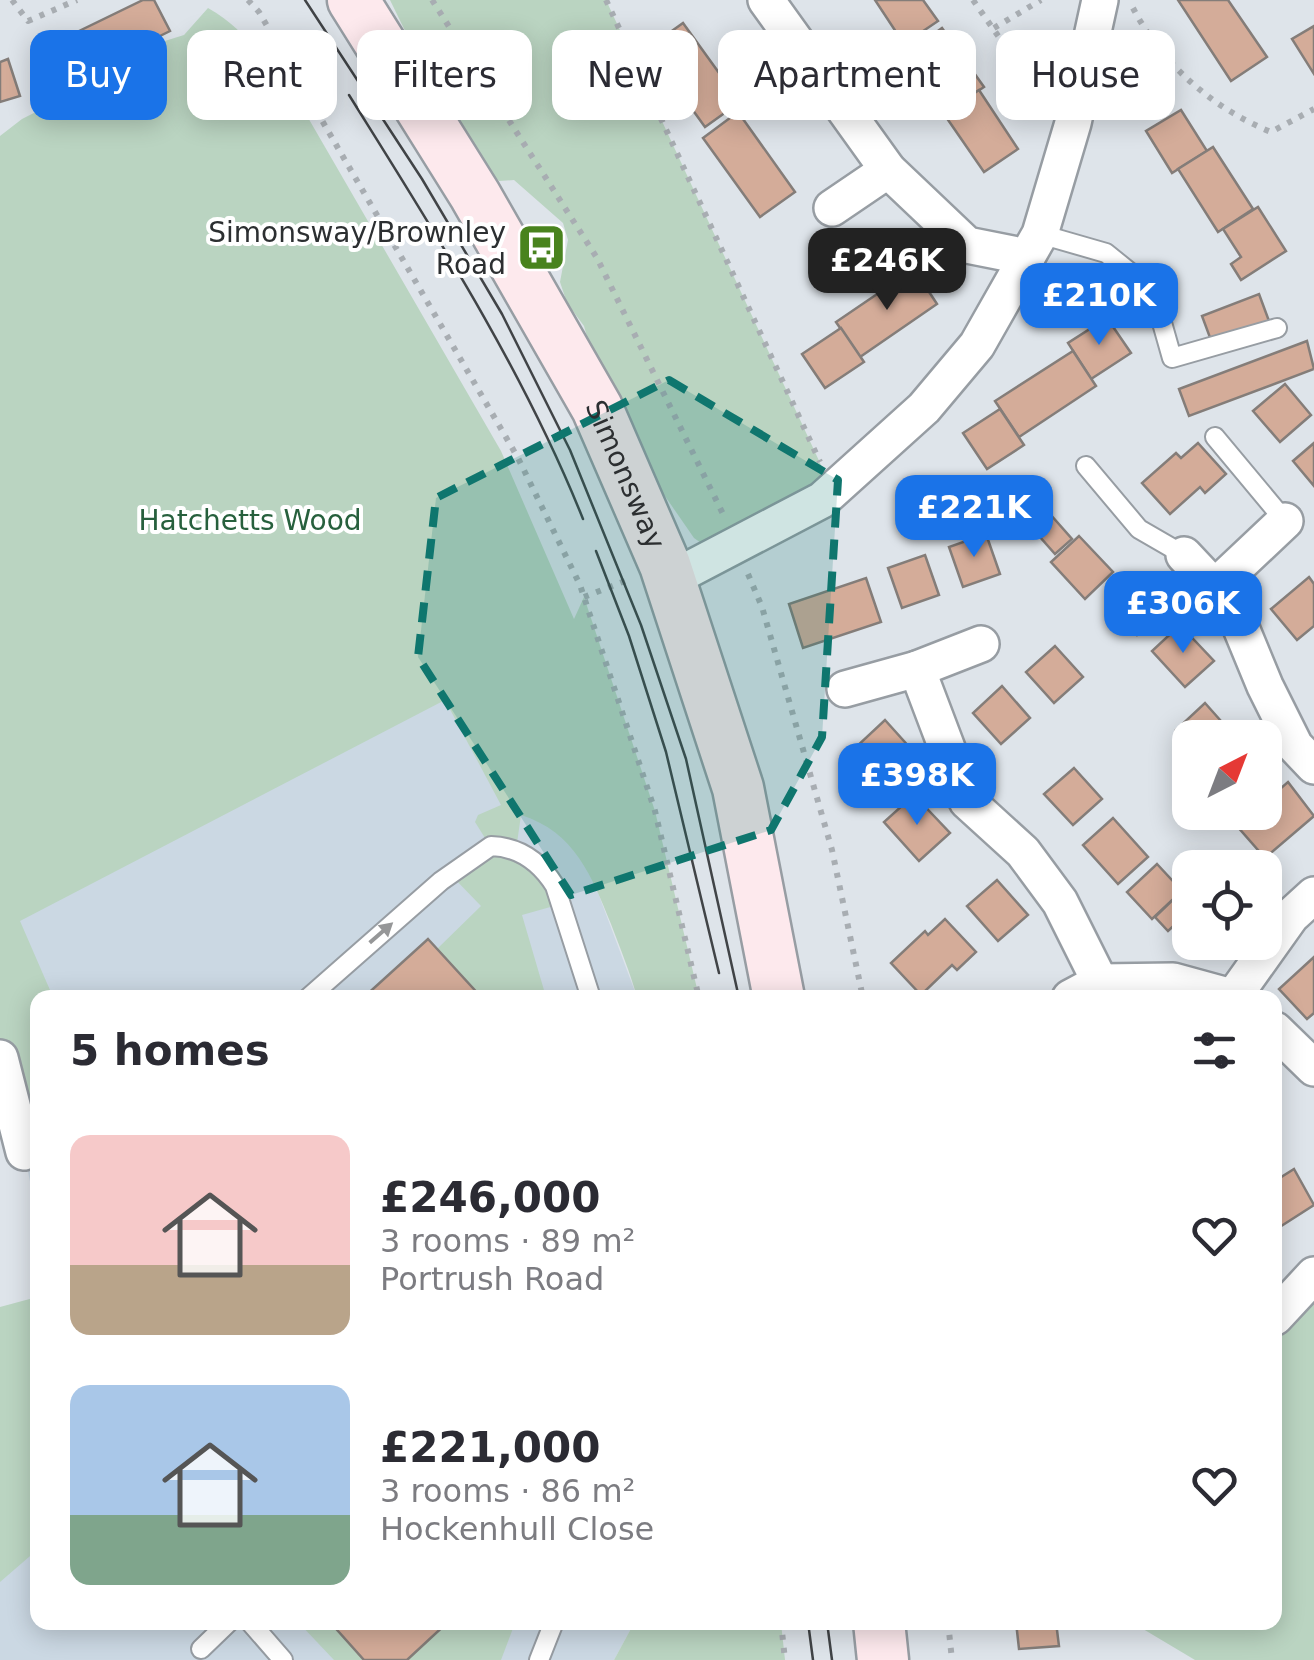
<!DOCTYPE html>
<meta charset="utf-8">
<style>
:root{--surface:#fff;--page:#f2f2f3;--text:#2b2b33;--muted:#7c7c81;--accent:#1a73e8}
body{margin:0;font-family:"DejaVu Sans",sans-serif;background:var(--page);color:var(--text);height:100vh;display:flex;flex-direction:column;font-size:38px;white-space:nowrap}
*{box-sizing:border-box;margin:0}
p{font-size:32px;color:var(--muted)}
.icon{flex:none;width:55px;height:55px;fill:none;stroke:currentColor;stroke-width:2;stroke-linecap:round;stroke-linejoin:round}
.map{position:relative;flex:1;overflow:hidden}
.details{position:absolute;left:30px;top:990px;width:1252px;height:640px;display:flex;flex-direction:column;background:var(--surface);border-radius:20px;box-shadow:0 5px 25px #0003}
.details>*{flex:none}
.hud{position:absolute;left:30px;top:30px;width:1255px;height:90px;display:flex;gap:20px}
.needle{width:65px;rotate:42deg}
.buttons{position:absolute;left:1172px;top:720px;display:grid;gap:20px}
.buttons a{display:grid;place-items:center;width:110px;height:110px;border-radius:20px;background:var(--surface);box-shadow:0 5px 25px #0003;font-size:50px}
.price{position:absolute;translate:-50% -85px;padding:0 22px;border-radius:20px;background:var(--accent);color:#fff;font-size:32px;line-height:65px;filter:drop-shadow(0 2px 5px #0008)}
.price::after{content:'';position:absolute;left:50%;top:60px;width:30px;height:22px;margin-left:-15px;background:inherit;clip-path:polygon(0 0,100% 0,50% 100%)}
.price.current{background:#222;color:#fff}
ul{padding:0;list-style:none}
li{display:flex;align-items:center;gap:30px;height:250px;padding:0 40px}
li span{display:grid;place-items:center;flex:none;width:280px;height:200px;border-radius:20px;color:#555}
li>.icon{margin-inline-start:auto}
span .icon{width:120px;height:120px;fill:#fffc;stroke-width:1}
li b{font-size:42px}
h2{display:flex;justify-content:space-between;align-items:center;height:120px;padding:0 40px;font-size:42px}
.pill{padding:0 35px;border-radius:20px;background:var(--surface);box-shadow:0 5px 25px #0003;font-size:35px;line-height:90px}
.pill.current{background:var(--accent);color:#fff}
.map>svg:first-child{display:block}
</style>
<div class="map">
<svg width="1314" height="1660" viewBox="0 0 1314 1660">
<rect width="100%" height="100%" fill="#dee4ea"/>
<g fill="#cbd8e3">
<polygon points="492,657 585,858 637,997 38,998 37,1216 24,1152 0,918"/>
<polygon points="37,1356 38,1622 634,1623 614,1660 0,1660 0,1385"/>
</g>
<g fill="#bad4c1">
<polygon points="390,0 606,0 833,491 718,555 694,538 640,460 596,369 584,326 567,303 560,282 568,240 563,223 514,180 499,181 477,159 431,84"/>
<path d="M208,8C261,38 263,76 303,109L501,451L574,619L584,597L655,811L699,997H637C630,972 620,948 611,924C592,877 575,832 521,815L516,850L561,904L522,915L546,997H482L437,949L481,906L450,874L490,846L475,822L478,815L501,805L445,700L20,921L53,997L38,998L37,1155L0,1058V136L22,119L107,76L136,50L184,35Z"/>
<polygon points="1314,1275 1314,1660 1195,1660 1133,1623 1275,1622 1275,1317"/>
<polygon points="37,1297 37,1550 0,1582 0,1307"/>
<polygon points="299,1623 330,1623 364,1660 334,1660"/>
<polygon points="448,1623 448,1622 515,1623 501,1660 407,1660"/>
<polygon points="634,1623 781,1623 785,1660 614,1660"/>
</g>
<g fill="#d4ac99" stroke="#847d79" stroke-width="2.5">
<polygon points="143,0 154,0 170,31 56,87 38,51"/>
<polygon points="875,0 923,0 938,21 904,44"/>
<polygon points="1178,0 1228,0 1267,57 1231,81"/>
<polygon points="683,23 740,102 705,127 648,48"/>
<polygon points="1314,26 1314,74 1292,39"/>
<polygon points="942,28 984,87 951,109 910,51"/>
<polygon points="8,59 20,96 0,102 0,62"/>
<polygon points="979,90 1018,149 984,172 944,114"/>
<polygon points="1181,110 1207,151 1172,173 1146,131"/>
<polygon points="738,112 795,192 760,217 703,138"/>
<polygon points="1213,147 1253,209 1218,232 1178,169"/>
<polygon points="1258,207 1286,251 1241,280 1231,264 1241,257 1223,229"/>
<polygon points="914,269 937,304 860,357 836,322"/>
<polygon points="1259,294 1269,321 1212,343 1202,316"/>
<polygon points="1107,318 1131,353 1091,379 1068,343"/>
<polygon points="841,328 864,362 825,388 802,354"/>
<polygon points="1307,341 1314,369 1189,416 1179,389"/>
<polygon points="1073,351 1096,386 1019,437 995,401"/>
<polygon points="1285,384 1311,415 1280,442 1253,411"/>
<polygon points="1000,409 1024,445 987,469 963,433"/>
<polygon points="1198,443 1226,474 1205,493 1200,487 1170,514 1142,483 1176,453 1181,458"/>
<polygon points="1314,443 1314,486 1293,461"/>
<polygon points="1050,514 1072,539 1055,554 1033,529"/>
<polygon points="986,534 1000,574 963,587 949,547"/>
<polygon points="1079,536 1113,572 1085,599 1051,562"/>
<polygon points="925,555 939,595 902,608 888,568"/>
<polygon points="1138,577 1166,609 1137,635 1109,604"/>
<polygon points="1309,577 1314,584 1314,626 1297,640 1271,609"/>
<polygon points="866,578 881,622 803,648 789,604"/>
<polygon points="1180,625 1214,661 1185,687 1152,651"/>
<polygon points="1055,646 1083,677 1054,703 1026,672"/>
<polygon points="1002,686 1030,718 1001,744 973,713"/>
<polygon points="1205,703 1236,738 1190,738 1190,745 1176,730"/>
<polygon points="885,720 920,759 890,786 855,748"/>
<polygon points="1074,768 1102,799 1073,825 1044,794"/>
<polygon points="1288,782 1314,816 1265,858 1237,826 1253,812 1265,812 1265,802"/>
<polygon points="914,795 950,833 919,861 884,822"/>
<polygon points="1113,818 1148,857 1118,884 1083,845"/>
<polygon points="1157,864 1182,891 1152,919 1127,892"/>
<polygon points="997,880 1028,915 998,941 967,906"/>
<polygon points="1187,886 1190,911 1168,931 1155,917"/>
<polygon points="1190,911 1190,938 1176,924"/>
<polygon points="945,919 976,952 957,970 952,965 921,995 891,963 925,931 928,935"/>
<polygon points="428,939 482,998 363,998"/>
<polygon points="1314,957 1314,1013 1307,1019 1279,989"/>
<polygon points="1294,1169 1314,1205 1275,1230 1275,1181"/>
<polygon points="330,1622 448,1622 407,1660 364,1660"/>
<polygon points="1016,1622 1056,1622 1059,1646 1019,1649"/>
</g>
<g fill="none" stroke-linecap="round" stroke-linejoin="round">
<defs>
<g id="lane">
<polyline points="1040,234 1106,253 1153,291 1172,358 1277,328"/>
<polyline points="1215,437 1285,521"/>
<polyline points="1086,466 1139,529 1184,555"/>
<path d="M308,998L441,881L491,846C520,847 540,862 555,886L591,998"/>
<polyline points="250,1622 283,1660"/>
<polyline points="201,1649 229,1622"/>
<polyline points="539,1660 554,1622"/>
</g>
<g id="street">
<polyline points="766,0 888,170 967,245 1027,257"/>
<polyline points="832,208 888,170"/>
<polyline points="1184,555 1232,606 1265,686 1295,746 1314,766"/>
<polyline points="671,579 822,500 924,408 977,345 1040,234 1073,123 1100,0"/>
<polyline points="1215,587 1285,521"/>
<polyline points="981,644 917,669 967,801 1023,852 1060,902 1100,982"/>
<polyline points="845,689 917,669"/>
<polyline points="1234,996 1291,916 1314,895"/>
<polyline points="1070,998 1100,982 1173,981 1235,998"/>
<polyline points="1275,1030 1314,1068"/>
<polyline points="0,1058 24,1152"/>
<polyline points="1275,1317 1314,1275"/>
</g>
<g id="secondary">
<path id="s1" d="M353,0L475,195L597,408L665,565L738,788L779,998"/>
<polyline points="879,1622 883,1660"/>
</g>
</defs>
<use href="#lane" stroke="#979da3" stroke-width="22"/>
<use href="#street" stroke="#979da3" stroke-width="40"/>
<use href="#secondary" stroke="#979da3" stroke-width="55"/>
<g stroke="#a8adb2" stroke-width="6" stroke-dasharray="5 8" stroke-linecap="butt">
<polyline points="12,0 28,21 77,0"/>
<polyline points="248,0 259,12 518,458 580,585 655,811 699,998"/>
<polyline points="432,0 597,258 724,516"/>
<polyline points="606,0 820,462"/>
<polyline points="973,0 1024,73 1048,98"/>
<path d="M1133,8C1162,64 1212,108 1271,132L1314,109"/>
<polyline points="994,28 1041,0"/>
<polyline points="1111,104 1179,70"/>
<polyline points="748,574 762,607 832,850 863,998"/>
<polyline points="584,597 630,579"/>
<polyline points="781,1622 785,1660"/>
<polyline points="948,1622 952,1660"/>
</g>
<use href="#lane" stroke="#fff" stroke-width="18"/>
<use href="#street" stroke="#fff" stroke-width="35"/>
<use href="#secondary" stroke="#fde9ed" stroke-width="50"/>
<g stroke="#414447" stroke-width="2.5">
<polyline points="305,0 422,179 502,314 570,450 641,625 686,759 739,998"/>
<path d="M349,95C434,231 523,369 583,519"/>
<polyline points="596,551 629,636 666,752 719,973"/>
<polyline points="808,1622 813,1660"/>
<polyline points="827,1622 832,1660"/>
</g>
</g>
<defs><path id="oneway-solid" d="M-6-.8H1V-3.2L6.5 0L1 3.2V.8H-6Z" transform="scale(2.5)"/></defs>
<use fill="#969798" href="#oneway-solid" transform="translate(381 933) rotate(-41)"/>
<path fill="#0f766e" fill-opacity="0.2" stroke="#0f766e" stroke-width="8" stroke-dasharray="20 12" stroke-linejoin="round" d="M669,380L838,480L822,737L771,830L571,895L418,657L436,498Z"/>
<defs>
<symbol id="bus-square" viewBox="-11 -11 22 22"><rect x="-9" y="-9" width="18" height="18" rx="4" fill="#49831e" stroke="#fff"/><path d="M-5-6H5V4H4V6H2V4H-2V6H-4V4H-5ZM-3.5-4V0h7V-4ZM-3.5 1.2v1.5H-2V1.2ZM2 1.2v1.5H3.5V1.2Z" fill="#fff"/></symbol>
</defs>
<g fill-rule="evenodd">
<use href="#bus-square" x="514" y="220" width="55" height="55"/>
</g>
<g text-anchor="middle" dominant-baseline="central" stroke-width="8" stroke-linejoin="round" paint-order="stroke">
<g font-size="28" fill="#2c2f31" stroke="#fff" text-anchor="end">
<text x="506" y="232">Simonsway/Brownley<tspan x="506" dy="32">Road</tspan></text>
</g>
<g font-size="28" fill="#2c2f31" stroke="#fff">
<text stroke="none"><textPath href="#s1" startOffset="548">Simonsway</textPath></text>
</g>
<g font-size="28" fill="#27603d" stroke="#fff">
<text x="250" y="520">Hatchetts Wood</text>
</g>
</g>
</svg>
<div class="buttons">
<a><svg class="needle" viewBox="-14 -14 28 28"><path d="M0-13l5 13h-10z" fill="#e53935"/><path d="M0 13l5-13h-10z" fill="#7c7c81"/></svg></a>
<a><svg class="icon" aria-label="locate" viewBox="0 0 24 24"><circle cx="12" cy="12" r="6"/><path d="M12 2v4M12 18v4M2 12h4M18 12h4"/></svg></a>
</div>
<b class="price current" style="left:887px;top:313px">£246K</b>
<b class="price" style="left:1099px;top:348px">£210K</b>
<b class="price" style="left:974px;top:560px">£221K</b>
<b class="price" style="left:1183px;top:656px">£306K</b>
<b class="price" style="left:917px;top:828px">£398K</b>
<div class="hud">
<a class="pill current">Buy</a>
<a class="pill">Rent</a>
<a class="pill">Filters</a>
<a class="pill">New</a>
<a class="pill">Apartment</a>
<a class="pill">House</a>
</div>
<section class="details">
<h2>5 homes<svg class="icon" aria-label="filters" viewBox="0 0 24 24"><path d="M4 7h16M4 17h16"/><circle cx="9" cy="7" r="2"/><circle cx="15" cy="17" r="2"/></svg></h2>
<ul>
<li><span style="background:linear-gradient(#f6c9c9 65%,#b9a48a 0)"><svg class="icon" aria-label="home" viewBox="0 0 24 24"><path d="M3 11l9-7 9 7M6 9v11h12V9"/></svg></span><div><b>£246,000</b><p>3 rooms · 89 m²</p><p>Portrush Road</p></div><svg class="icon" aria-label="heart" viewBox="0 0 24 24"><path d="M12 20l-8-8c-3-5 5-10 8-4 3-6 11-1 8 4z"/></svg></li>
<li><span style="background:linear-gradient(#a9c7e8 65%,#7fa58c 0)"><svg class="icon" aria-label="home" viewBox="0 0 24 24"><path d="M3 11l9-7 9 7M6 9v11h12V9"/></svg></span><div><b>£221,000</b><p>3 rooms · 86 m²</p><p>Hockenhull Close</p></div><svg class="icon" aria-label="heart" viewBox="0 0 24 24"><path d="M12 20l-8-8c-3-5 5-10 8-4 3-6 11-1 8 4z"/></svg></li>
</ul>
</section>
</div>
